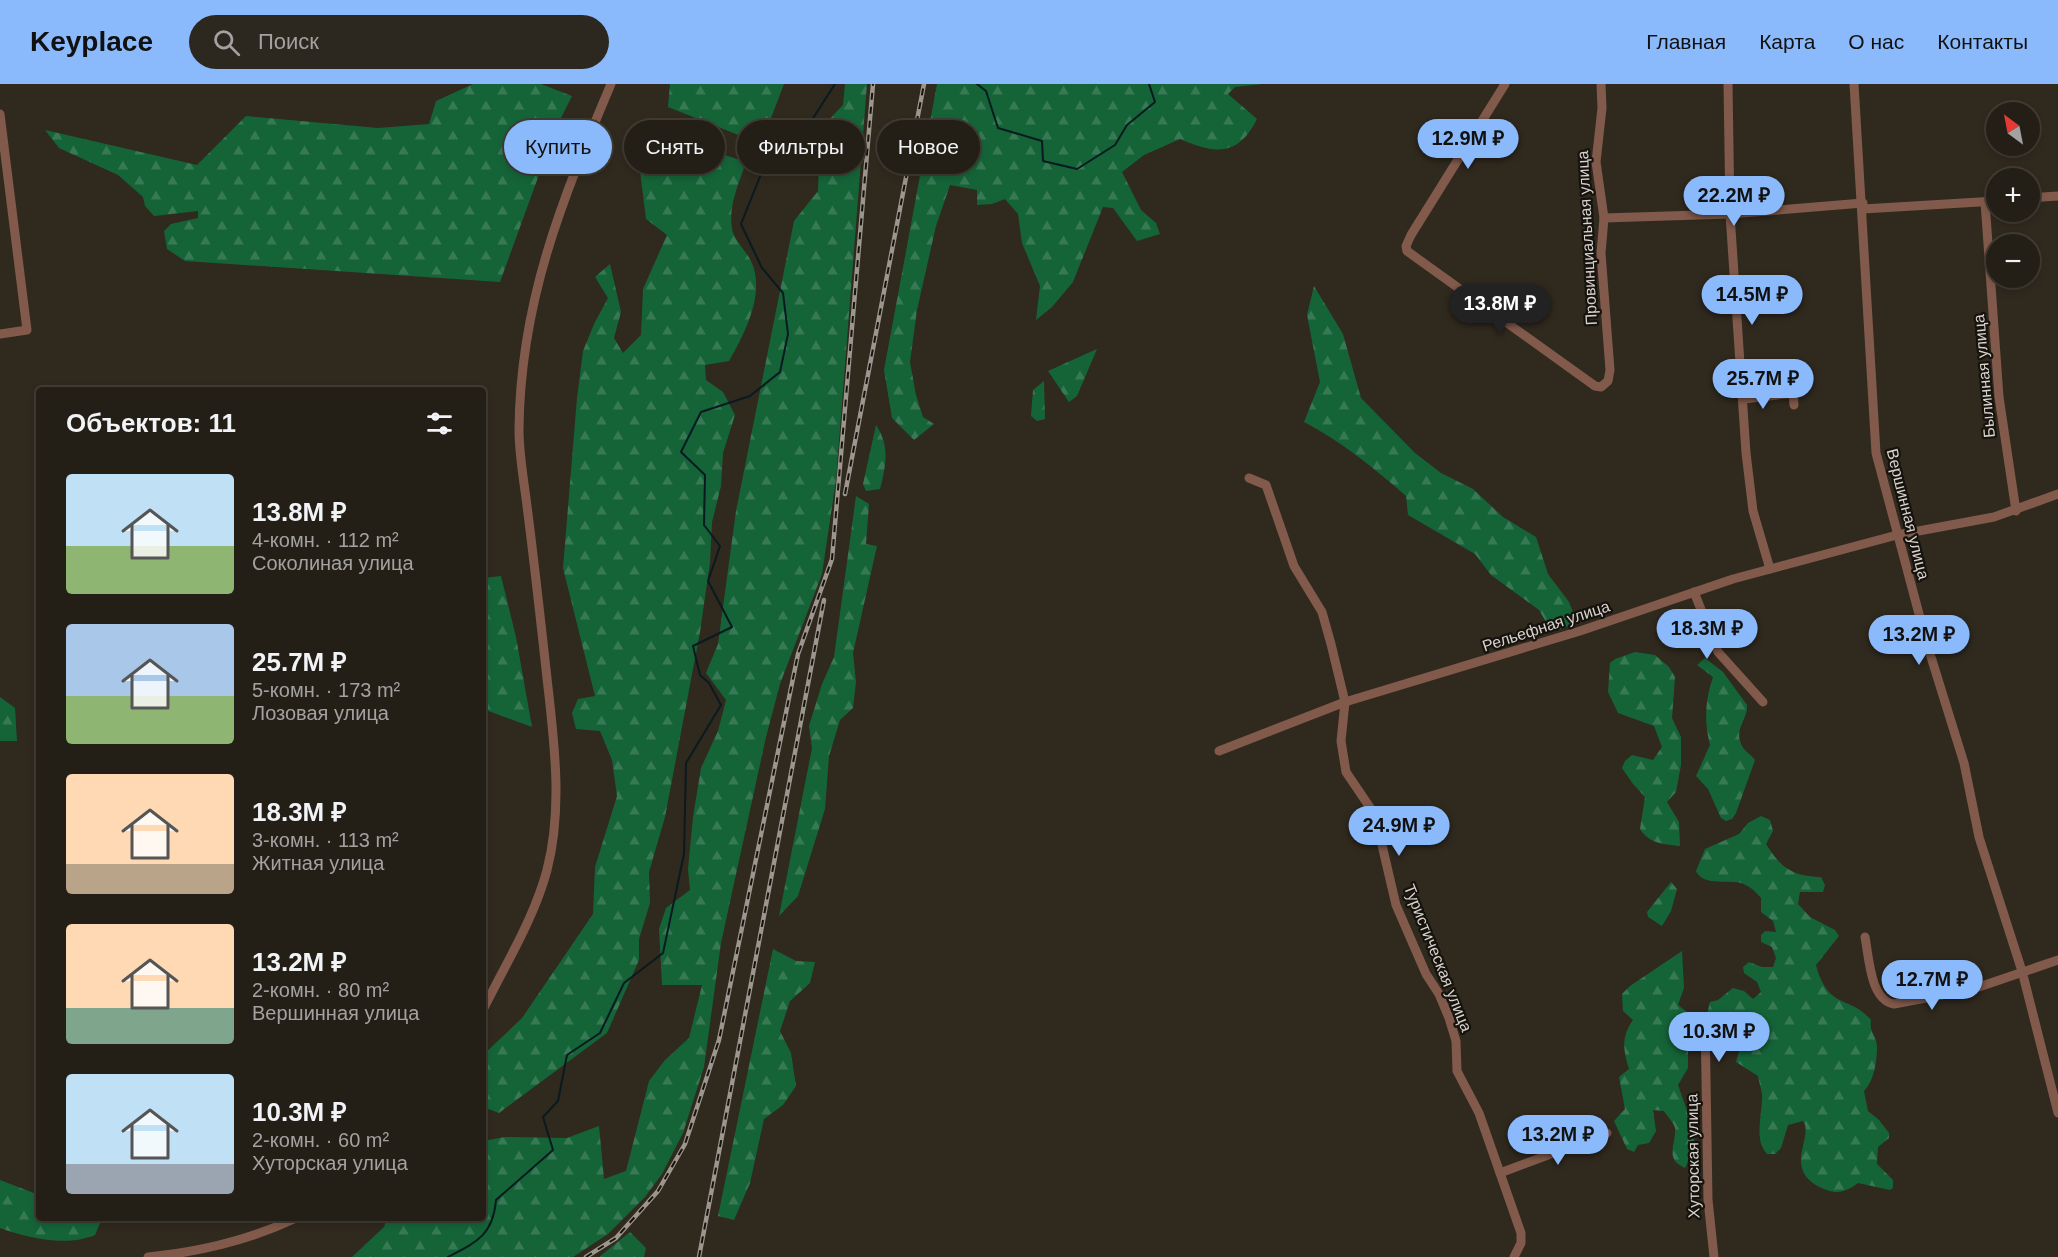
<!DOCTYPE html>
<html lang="ru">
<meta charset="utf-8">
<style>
:root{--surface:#241f16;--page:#2c271f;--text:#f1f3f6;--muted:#a3a2a1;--line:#413d35;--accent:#8bbafc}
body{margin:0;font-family:Arial,sans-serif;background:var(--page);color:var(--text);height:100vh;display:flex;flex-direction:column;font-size:22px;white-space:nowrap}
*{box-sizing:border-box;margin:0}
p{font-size:20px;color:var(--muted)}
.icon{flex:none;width:33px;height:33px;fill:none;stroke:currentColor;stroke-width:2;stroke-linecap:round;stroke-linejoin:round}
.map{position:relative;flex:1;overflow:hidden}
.panel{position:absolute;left:36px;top:303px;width:450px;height:834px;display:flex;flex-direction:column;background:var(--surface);border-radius:6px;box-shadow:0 3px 9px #0003,0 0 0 2px var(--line)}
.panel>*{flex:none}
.guide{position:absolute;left:504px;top:36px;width:570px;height:54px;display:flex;gap:12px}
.needle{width:39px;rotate:328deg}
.controls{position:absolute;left:1986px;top:18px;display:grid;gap:12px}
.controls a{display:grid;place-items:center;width:54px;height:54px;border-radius:50%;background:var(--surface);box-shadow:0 3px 9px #0003,0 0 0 2px var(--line);font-size:30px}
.price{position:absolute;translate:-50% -51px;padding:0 14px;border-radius:21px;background:var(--accent);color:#111;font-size:20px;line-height:39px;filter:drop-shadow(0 2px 3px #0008)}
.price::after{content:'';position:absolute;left:50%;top:36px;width:18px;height:14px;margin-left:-9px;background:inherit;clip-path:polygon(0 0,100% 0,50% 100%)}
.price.on{background:#222;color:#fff}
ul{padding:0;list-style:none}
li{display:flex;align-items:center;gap:18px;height:150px;padding:0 30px}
li span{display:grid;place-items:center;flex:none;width:168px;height:120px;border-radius:6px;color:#555}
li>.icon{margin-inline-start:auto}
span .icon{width:72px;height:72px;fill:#fffc;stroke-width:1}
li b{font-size:26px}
h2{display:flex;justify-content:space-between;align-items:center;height:72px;padding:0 30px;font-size:26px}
.tag{padding:0 21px;border-radius:27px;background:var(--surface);box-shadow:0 3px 9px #0003,0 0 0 2px var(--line);font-size:21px;line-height:54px}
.tag.on{background:var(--accent);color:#111}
header{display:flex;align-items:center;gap:36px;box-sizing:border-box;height:84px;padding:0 30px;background:var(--accent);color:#111}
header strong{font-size:28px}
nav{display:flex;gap:33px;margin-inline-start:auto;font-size:21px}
.search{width:420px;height:54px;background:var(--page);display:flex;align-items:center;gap:15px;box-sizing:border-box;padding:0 21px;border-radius:33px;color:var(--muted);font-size:22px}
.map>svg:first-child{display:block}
</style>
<header>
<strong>Keyplace</strong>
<div class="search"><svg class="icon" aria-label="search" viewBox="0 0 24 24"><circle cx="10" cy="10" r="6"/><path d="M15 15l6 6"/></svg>Поиск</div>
<nav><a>Главная</a><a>Карта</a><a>О нас</a><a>Контакты</a></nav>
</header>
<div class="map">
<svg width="2058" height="1173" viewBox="0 0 2058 1173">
<defs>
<pattern id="forest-firs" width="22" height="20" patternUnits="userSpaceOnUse" patternTransform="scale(1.5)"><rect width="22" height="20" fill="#156438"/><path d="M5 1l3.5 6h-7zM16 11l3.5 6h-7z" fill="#367954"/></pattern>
</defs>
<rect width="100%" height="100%" fill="#30291e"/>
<g fill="url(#forest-firs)">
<polygon points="473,0 541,0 572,12 556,44 500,198 185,177 167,165 164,147 171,140 198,134 198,127 154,132 145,122 143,113 118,91 59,64 45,46 197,81 246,32 378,44 429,40 436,17"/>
<polygon points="670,0 784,0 761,60 668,23"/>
<polygon points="845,0 867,0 836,396 822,490 780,600 766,653 721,859 704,983 683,1049 662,1090 645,1113 608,1150 573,1173 352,1173 384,1143 387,1134 483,1134 483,1057 505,1053 567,1054 599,1042 604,1095 626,1087 649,997 665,976 689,954 702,901 662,901 659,845 666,824 690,806 688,785 693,733 701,684 718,647 726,616 706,589 718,560 736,427 794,137 818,107 820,45 843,21"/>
<path d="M937,0H1262L1235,3L1228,10L1257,35C1238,73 1215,70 1180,55L1144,71L1122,88L1141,126L1156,139L1160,150L1137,157L1113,124L1103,123L1073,198L1052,223L1036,236L1040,202L1022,159L1018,130L1005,115L992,120L977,121V106L950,101L936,142L917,226L910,278L916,311L923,333L934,340L914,356L892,334L884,286Z"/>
<path d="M646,45L746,78C739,99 728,122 732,145C734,156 746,167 751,177C766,208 745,249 729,277L705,281L706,296L723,308L735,331L723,369L721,402L712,438L710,478L700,548L665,733L649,788L650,819L639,855V876L607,949L499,1029L483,1023V971L522,934L593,830L595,783L617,712L612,676L600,647L576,645L572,629L578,615L595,612L563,484L577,314L583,267L594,240L608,214L595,193L610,180L621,228L614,254L623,269L641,251L643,205L667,151L646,135L638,71Z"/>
<path d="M1314,202L1343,250L1361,314L1415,369L1441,389L1473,405L1503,433L1536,453L1548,490L1569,518L1576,536C1570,542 1559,548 1550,545L1539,526L1491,491L1475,470L1408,431L1406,412C1374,384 1342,358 1304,338L1320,298L1307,231Z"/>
<polygon points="1097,265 1077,312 1069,318 1048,287"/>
<polygon points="1044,297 1045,335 1037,337 1031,332 1033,306"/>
<path d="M876,341C890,362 886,381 880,405L866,407L863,400Z"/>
<polygon points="856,412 869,420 866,460 877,462 853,569 856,598 853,624 840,636 829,672 825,725 798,812 779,832 812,664 809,642 822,600 834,573"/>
<polygon points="501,492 516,553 532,643 483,625 483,494"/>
<path d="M1635,568L1655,571L1669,583L1675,593L1672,634L1681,653V681L1676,708L1667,718L1679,738L1680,762C1663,760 1650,760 1640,745L1645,713L1633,700L1622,684L1625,677L1632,671L1653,676L1662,663L1654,642L1618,629L1608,608L1610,579L1615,575Z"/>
<path d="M1705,574L1723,588L1747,621C1748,636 1733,645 1742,662C1745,668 1751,670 1755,676L1736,729L1732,735L1726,737L1721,734L1708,705L1696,692L1710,661C1704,638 1705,616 1713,593L1697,581Z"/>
<polygon points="0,613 15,624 17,657 0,657"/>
<path d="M1761,732L1770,736L1773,747L1766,760C1781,784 1792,792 1821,793L1825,801L1823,808H1800L1798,820L1810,833L1835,846L1839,852L1816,881C1828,927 1851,911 1871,936C1869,950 1877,952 1877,963C1877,977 1874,997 1864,1007L1868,1027L1879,1036L1889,1049V1054L1878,1063L1877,1080L1893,1096V1104L1890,1106L1858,1099C1847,1107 1838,1111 1824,1105C1780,1086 1815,1053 1803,1037L1788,1041L1781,1064L1775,1070H1767C1753,1055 1763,1029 1762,1010C1761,1004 1759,998 1758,992L1736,978L1743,954V937L1739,933L1714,937L1707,930L1710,918L1718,916L1733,904L1744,907L1753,915L1761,908L1757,898L1744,889L1743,883L1749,878L1762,883H1773L1776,874L1772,863L1761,858V851L1765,847L1776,848L1773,837L1761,828V814C1755,807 1750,802 1741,799C1727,795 1704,803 1696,787L1705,765L1739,750L1748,739Z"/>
<polygon points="1671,798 1677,805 1671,827 1662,842 1648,833 1647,828"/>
<polygon points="773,865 796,877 815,878 810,899 790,917 780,947 791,969 796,1002 783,1021 764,1035 750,1099 734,1136 718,1132"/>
<path d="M1682,867L1684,904L1678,921L1688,929V984L1678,1001L1696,1052C1690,1063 1691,1074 1685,1084C1663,1075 1677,1058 1675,1044C1674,1039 1667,1032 1664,1027L1653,1026L1656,1047L1649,1059L1638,1061L1634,1068L1627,1065L1614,1037L1625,1025L1619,993L1629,985C1623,966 1621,953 1633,936L1623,927L1622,910L1630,902Z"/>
<path d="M0,1096L39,1111V1134H102L95,1151C66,1163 28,1154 0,1144Z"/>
<polygon points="630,1148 646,1164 644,1173 599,1173"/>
</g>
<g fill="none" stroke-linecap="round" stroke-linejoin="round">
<g stroke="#091a21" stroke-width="2">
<polyline points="977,0 986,7 998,44 1042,57 1043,77 1077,85 1115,61 1127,41 1155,18 1149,0"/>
<path d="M448,1173C477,1158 493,1151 496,1116L553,1066L543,1033L558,1017L567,971L600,949L624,899L663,869L684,770L686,679L721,621L709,599L700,591L693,562L732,543L708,497L720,462L704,441L705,391L681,368L701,328L750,312L780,288L788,250L783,209L762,184L741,140L763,85L808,42L835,0"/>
</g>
<g stroke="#825a4b" stroke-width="9">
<polyline points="1505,0 1411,151 1406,162 1407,167 1595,302 1601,303 1608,297 1610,286 1601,169 1604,134 1596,78 1602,24 1601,0"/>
<polyline points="1728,0 1730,130 1746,369 1753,427 1770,485"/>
<polyline points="1854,0 1876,369 1927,560 1964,679 1979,753 2022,887 2058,1029"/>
<polyline points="0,30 27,246 0,250"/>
<polyline points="2030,114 2058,112"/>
<polyline points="1985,118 1999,313 2016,427"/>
<polyline points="1863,125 1996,117"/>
<polyline points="1604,134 1730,130 1863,119"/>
<polyline points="1744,315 1793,309 1794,321"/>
<polyline points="1249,394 1266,401 1294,482 1322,528 1331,560 1345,618 1341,657 1346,688 1371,725 1378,744 1396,821 1426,890 1439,910 1449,934 1456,957 1457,987 1479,1029 1521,1149 1521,1159 1514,1173"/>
<polyline points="1694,508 1718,568 1763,618"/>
<polyline points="1219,667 1345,618 1580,547 1733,495 1897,451 1994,433 2058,410"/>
<path d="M1865,853C1869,873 1870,916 1894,920L1973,905L2058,876"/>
<path d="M483,926C505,881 534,835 547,786C564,721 553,650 546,585C540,531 534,476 527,422C524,397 519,371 519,346C520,218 562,116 611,0"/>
<polyline points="1705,934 1708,1116 1714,1173"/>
<polyline points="1500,1089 1607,1049"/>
<path d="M148,1173C200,1168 248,1157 296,1134"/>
</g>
<defs>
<g id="rail">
<polyline points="845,410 924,0"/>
<polyline points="586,1173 616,1154 658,1107 685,1060 719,956 798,570 832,475 873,0"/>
<polyline points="699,1173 824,516"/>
</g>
</defs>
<use href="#rail" stroke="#9c968d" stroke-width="4.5"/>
<use href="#rail" stroke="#16120d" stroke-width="2" stroke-dasharray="7" stroke-linecap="butt"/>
</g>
<g text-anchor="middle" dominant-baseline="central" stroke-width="4.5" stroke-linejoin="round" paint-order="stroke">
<g font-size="16" fill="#d8d3cc" stroke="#16120d">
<text transform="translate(1587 154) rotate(-93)">Провинциальная улица</text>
<text transform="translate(1984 292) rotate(-95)">Былинная улица</text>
<text transform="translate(1908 430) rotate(76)">Вершинная улица</text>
<text transform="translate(1546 542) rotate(-18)">Рельефная улица</text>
<text transform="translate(1438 874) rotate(68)">Туристическая улица</text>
<text transform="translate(1693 1072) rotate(-91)">Хуторская улица</text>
</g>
</g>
</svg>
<div class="controls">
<a><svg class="needle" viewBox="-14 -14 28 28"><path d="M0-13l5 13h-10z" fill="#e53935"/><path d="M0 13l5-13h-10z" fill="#a3a2a1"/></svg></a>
<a>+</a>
<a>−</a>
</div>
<b class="price" style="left:1468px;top:86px">12.9M ₽</b>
<b class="price" style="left:1734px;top:143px">22.2M ₽</b>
<b class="price" style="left:1752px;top:242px">14.5M ₽</b>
<b class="price on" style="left:1500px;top:251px">13.8M ₽</b>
<b class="price" style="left:1763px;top:326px">25.7M ₽</b>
<b class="price" style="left:1707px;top:576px">18.3M ₽</b>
<b class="price" style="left:1919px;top:582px">13.2M ₽</b>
<b class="price" style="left:1399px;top:773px">24.9M ₽</b>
<b class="price" style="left:1932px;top:927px">12.7M ₽</b>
<b class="price" style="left:1719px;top:979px">10.3M ₽</b>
<b class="price" style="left:1558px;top:1082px">13.2M ₽</b>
<div class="guide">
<a class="tag on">Купить</a>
<a class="tag">Снять</a>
<a class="tag">Фильтры</a>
<a class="tag">Новое</a>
</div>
<section class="panel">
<h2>Объектов: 11<svg class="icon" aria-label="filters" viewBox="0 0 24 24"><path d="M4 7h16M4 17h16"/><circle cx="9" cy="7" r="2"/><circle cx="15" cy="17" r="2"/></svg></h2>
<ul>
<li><span style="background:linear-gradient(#bfe0f5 60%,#8fb573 0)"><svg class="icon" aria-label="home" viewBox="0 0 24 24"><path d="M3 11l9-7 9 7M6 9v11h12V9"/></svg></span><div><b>13.8M ₽</b><p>4-комн. · 112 m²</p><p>Соколиная улица</p></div></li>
<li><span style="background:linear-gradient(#a9c7e8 60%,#8fb573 0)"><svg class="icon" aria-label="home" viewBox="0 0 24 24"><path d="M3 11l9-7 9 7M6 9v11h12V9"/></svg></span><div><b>25.7M ₽</b><p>5-комн. · 173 m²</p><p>Лозовая улица</p></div></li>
<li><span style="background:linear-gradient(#ffd9b3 75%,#b9a48a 0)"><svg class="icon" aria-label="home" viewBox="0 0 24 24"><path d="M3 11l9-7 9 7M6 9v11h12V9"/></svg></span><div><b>18.3M ₽</b><p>3-комн. · 113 m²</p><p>Житная улица</p></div></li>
<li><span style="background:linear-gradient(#ffd9b3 70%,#7fa58c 0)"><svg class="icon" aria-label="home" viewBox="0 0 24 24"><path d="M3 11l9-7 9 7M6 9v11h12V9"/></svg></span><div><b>13.2M ₽</b><p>2-комн. · 80 m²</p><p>Вершинная улица</p></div></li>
<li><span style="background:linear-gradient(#bfe0f5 75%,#9aa5b1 0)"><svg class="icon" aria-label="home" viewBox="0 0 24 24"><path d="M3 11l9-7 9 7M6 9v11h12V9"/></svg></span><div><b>10.3M ₽</b><p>2-комн. · 60 m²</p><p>Хуторская улица</p></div></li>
</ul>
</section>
</div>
